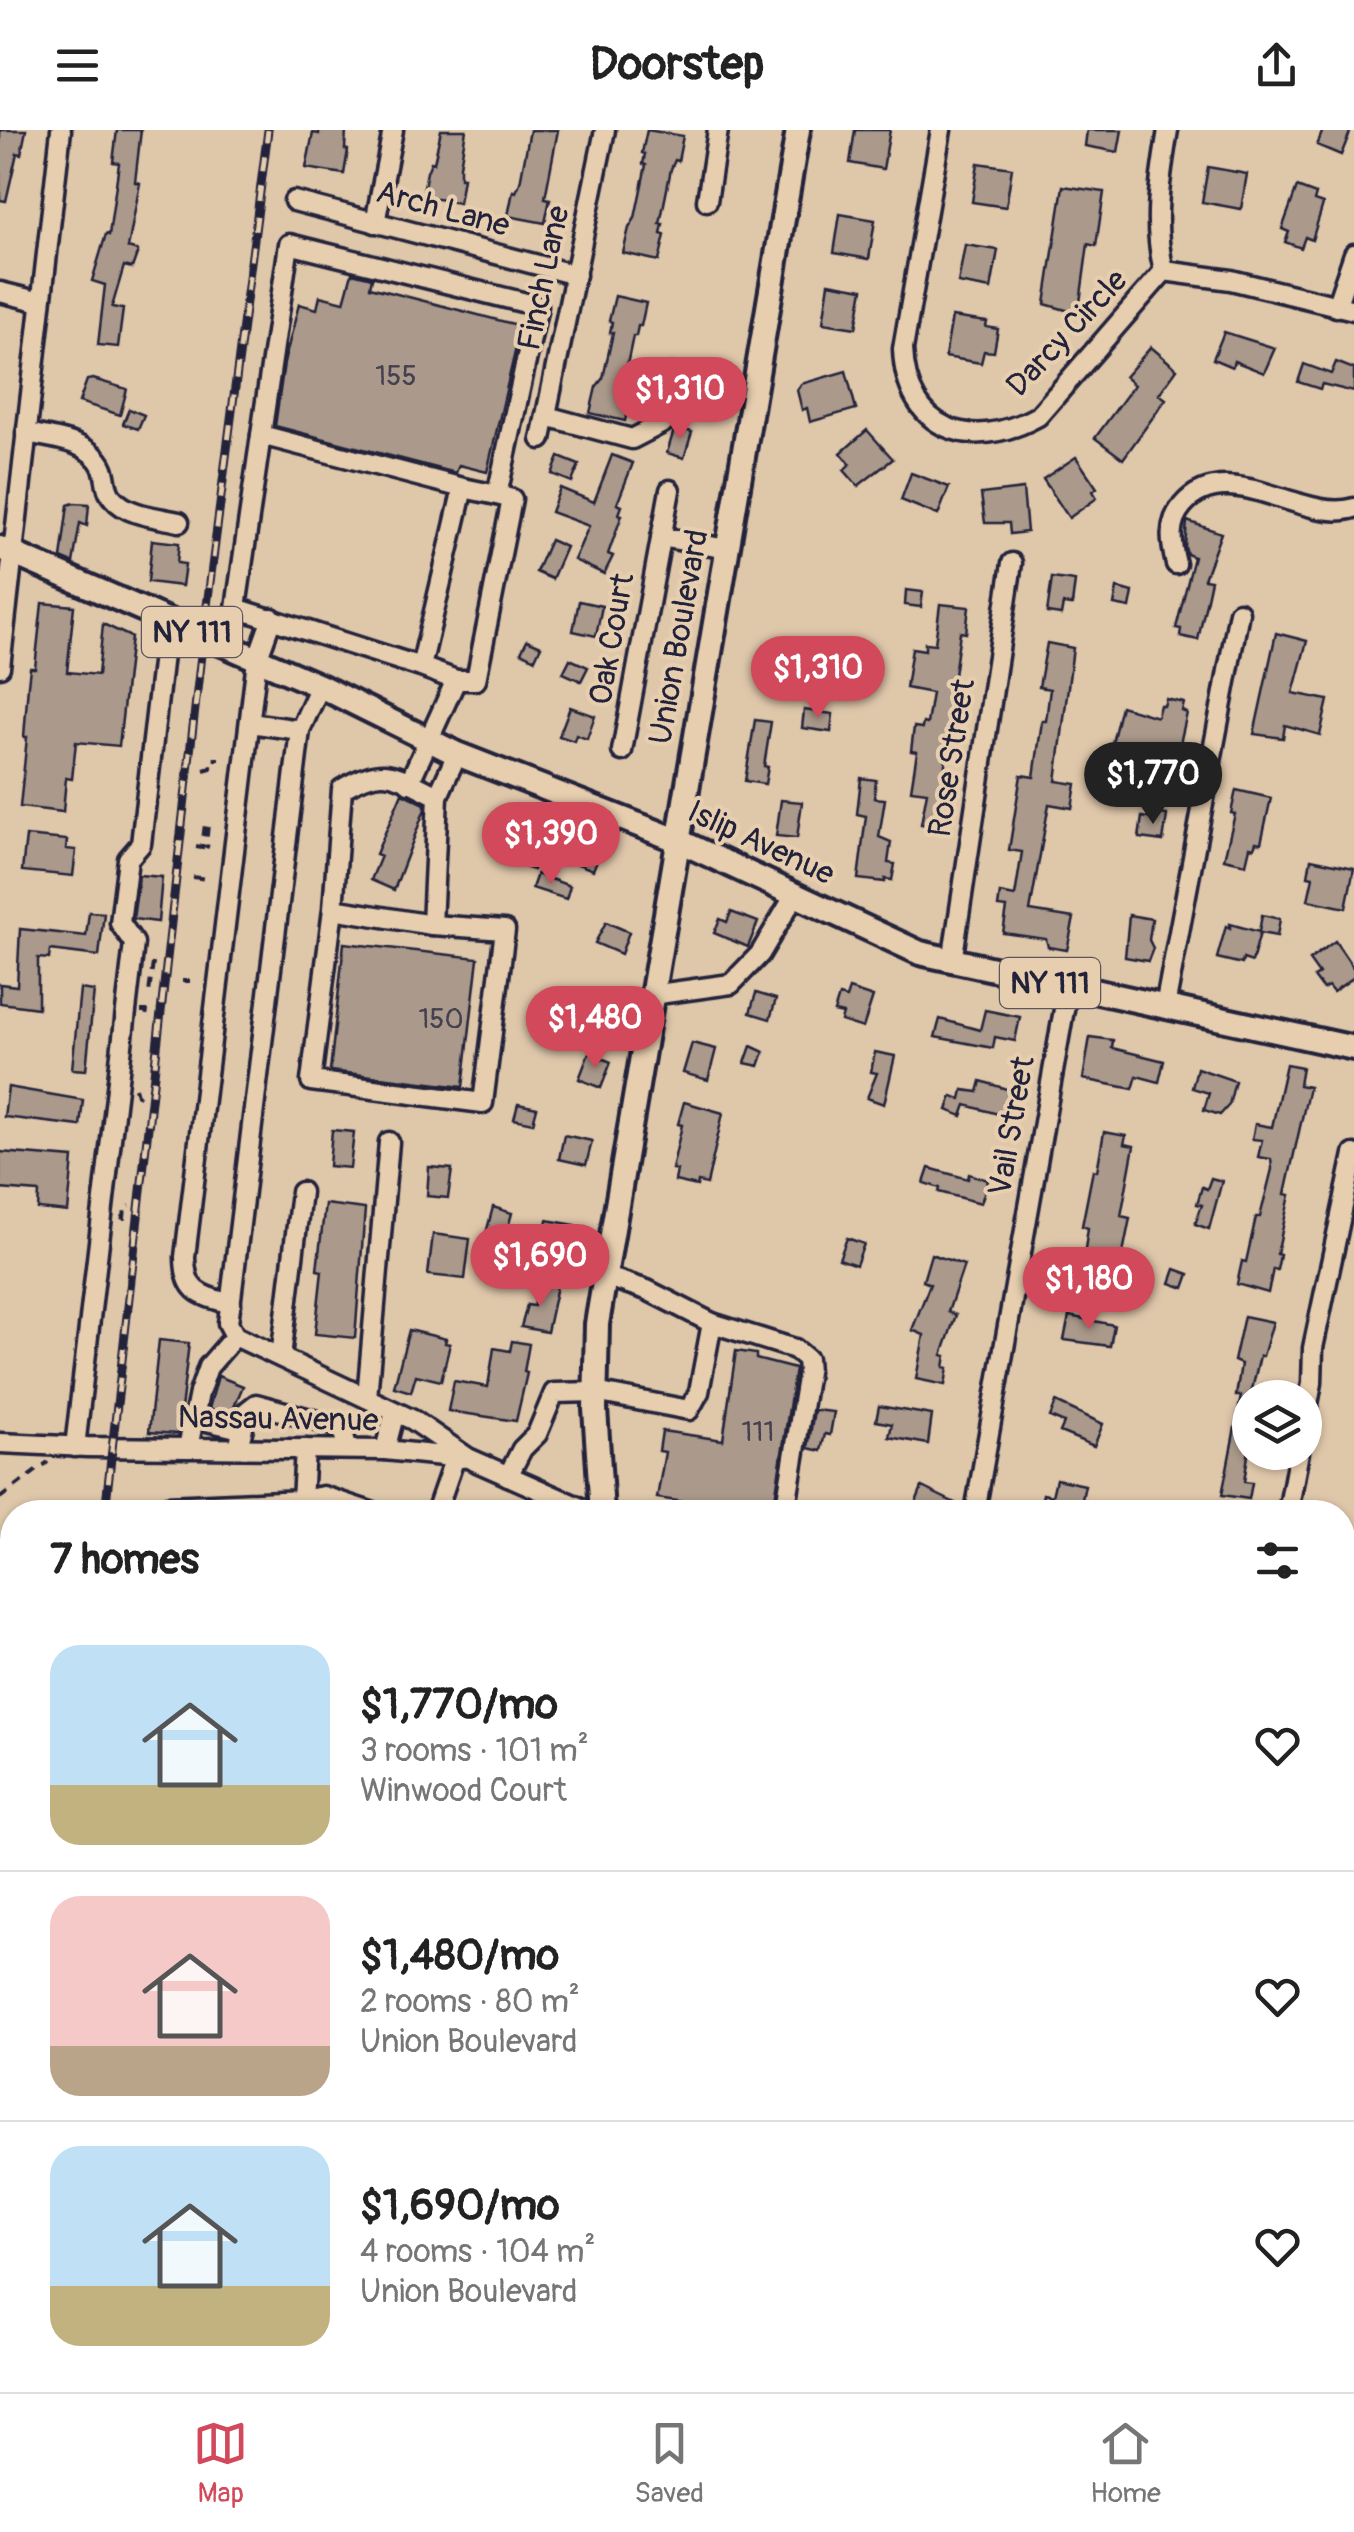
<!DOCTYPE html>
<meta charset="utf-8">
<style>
:root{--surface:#fff;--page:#f6f6f6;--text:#222;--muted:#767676;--line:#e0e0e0;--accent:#d1495b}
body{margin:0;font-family:Pangolin,sans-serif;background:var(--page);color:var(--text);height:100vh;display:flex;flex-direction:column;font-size:38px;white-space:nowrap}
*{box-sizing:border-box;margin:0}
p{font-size:32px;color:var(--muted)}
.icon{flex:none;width:55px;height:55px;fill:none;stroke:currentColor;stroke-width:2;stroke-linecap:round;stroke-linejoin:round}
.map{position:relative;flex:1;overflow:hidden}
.panel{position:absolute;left:0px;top:1370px;width:1355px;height:892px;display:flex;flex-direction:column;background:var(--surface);border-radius:40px 40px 0 0;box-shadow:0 2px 8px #0004}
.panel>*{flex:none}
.tools{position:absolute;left:1232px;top:1250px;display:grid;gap:20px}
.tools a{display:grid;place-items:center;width:90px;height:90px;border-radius:50%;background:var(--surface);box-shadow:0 2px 8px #0004;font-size:50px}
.price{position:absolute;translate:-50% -85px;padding:0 22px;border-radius:35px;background:var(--accent);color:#fff;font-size:32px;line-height:65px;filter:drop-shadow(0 2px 5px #0008)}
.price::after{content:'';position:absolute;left:50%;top:60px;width:30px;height:22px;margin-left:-15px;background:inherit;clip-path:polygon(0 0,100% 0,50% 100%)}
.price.active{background:#222;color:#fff}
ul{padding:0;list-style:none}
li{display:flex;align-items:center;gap:30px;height:250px;padding:0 50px}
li+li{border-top:2px solid var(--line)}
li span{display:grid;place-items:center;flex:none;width:280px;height:200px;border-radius:30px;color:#555}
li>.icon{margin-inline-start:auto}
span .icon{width:120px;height:120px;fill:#fffc;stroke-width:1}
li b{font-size:42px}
h2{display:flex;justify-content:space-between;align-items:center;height:120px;padding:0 50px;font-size:42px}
header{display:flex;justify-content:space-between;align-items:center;height:130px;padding:0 50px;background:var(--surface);font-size:45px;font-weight:800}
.tab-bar{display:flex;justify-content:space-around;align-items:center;height:140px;border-top:2px solid var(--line);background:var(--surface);font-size:28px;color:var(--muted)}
.tab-bar a{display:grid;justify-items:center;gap:5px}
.tab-bar .active{color:var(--accent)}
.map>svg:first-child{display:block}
</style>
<header><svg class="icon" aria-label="menu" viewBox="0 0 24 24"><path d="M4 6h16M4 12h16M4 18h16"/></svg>Doorstep<svg class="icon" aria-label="share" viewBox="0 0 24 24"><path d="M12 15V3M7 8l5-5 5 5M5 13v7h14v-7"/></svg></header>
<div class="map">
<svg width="1354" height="2262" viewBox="0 0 1354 2262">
<rect width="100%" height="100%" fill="#dfc7aa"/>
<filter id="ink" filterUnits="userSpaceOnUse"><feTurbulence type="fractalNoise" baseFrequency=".01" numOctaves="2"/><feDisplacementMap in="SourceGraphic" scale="20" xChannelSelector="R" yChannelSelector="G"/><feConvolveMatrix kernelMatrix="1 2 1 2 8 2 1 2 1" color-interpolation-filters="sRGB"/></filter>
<g filter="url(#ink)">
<g fill="#ab9a8b" stroke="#22223b" stroke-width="2.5">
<polygon points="0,0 26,0 21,24 17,23 6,71 0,70"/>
<polygon points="117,0 141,0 135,52 140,53 128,118 138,121 132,138 124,136 112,177 123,179 118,217 98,215 105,155 92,151 106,104 109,105 119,33 113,32"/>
<polygon points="319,0 346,0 345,19 348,20 344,44 306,38 313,3 319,4"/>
<polygon points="441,0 466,0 460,36 460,48 463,48 459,73 422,66 427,42 431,32 434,33"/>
<polygon points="530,0 558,0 545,68 550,69 545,93 508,86 513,61 516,62 520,53"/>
<polygon points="647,0 683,6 678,31 675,30 671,39 660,94 663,94 661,104 665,105 659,131 623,123 629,98 635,88 646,35 643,34 645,24 642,23"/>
<polygon points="855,0 890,0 883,39 850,33"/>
<polygon points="1087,0 1122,0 1118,22 1085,16"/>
<polygon points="1323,0 1351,0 1341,25 1317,15"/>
<polygon points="978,33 1012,38 1006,77 972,72"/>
<polygon points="1208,37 1247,44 1241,79 1202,72"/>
<polygon points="1063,56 1104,62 1096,116 1088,114 1079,180 1073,179 1073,182 1045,174"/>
<polygon points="1297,57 1316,64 1314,71 1323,74 1312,110 1305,107 1301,118 1285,112 1289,102 1282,99"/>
<polygon points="840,84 875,90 869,129 834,123"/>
<polygon points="965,115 998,120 991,159 958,153"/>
<polygon points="352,143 372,148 370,157 521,196 487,342 459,335 456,343 275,296 284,233 299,174 317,179 320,166 344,172"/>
<polygon points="829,153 863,159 856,198 823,193"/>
<polygon points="615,166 646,173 641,196 638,196 636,206 633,206 627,235 632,236 628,254 633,255 625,291 590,283 596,257 603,248 613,203 610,203 612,192 609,191"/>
<polygon points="952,187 987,192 986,197 998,199 994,222 984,221 981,233 945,227"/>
<polygon points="1224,202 1275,218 1264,243 1234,231 1232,237 1213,229"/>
<polygon points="1151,217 1177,239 1159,264 1166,269 1123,329 1095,308 1134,255 1125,247"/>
<polygon points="1336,232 1354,239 1354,262 1322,254 1320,259 1298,252 1304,234 1331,244"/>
<polygon points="846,241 856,279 810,292 807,278 802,280 797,260 801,254"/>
<polygon points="93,249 127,259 120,285 79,272 87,250"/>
<polygon points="129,279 144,285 138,299 123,294"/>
<polygon points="675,297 692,302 684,328 667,323"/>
<polygon points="867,300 893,329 858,356 844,340 850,334 841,323"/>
<polygon points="612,325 633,333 617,374 622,376 619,384 622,385 608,424 613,426 604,444 574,430 589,396 551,382 560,358 594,372"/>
<polygon points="559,327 579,335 572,352 552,344"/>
<polygon points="1076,327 1097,358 1093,361 1097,368 1069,388 1043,349"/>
<polygon points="911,343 949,357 938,385 901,370"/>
<polygon points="1023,359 1027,402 1010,404 1009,393 985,393 981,364"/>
<polygon points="74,373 89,374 87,396 80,393 73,433 61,428 68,375"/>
<polygon points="1187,391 1221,403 1204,449 1211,450 1198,510 1180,506 1181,499 1176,498 1194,427 1187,424 1185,417"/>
<polygon points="152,410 179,413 177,433 185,434 182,456 148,452"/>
<polygon points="550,410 566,417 552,449 536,442"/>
<polygon points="1052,448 1075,451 1072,475 1063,474 1061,485 1047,483"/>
<polygon points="1117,458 1133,462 1130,478 1114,475"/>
<polygon points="906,460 923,462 921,477 905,475"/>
<polygon points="579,471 602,476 596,506 573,501"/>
<polygon points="42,473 74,476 67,542 98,545 103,494 131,507 119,616 76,612 72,649 66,648 63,682 20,677 27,607 24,607 28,555 30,538 35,538"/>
<polygon points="940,474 969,477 966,503 960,502 952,560 957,561 950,589 938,697 921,694 927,662 911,660 917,622 911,621 914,597 922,598 923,593 927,594 932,563 906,558 912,518 925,520 925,513 935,514"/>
<polygon points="1276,503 1307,511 1293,563 1328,570 1320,605 1285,595 1283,608 1254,604"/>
<polygon points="527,510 541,516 535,529 521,522"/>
<polygon points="1047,513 1073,518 1056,651 1076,654 1072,678 1049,674 1030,781 1074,788 1067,820 1048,817 1046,809 1003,803 1007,778 998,777 1000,763 1015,766 1022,722 1009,720 1021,645 1034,647 1042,591 1046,591 1050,559 1039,557"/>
<polygon points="570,529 588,537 581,551 563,543"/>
<polygon points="1166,569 1184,573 1182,581 1187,583 1171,653 1165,652 1163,662 1149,660 1151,648 1143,646 1144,639 1112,632 1115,622 1110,621 1121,576 1157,587 1160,575 1164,576"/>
<polygon points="570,577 595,586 587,609 576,605 574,611 559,606"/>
<polygon points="804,580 833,584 831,602 802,598"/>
<polygon points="755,590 771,592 764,636 768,637 765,654 745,651"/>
<polygon points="861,648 876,650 874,668 885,669 879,707 891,712 888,733 895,734 892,750 885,749 885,752 858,749 866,686 857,684"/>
<polygon points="1236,660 1271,668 1261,713 1256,712 1254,718 1250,717 1246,734 1224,729 1235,684 1231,683"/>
<polygon points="402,663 425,674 425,679 394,760 371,750 381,726 376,724"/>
<polygon points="781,670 802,672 797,708 776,706"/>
<polygon points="1153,683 1167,685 1163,711 1139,708 1142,687 1152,689"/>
<polygon points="525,701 545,708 533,740 513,733 512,729"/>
<polygon points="26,706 67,710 66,719 76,720 73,746 22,741"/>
<polygon points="578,712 601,721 593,740 570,731"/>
<polygon points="1311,729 1354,738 1346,778 1308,770 1313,747 1308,746"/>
<polygon points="537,744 570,756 566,769 532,758"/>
<polygon points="139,745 162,747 158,792 133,789"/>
<polygon points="89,782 104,783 99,826 50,820 49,829 38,828 38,878 0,873 0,854 17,856 20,799 86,806"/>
<polygon points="731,782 758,792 748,817 714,803 720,789 727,792"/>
<polygon points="1129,785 1152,789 1149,810 1153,818 1148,831 1125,827"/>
<polygon points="1262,785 1280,789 1277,806 1260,803 1252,832 1243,829 1242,834 1217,828 1226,796 1230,798 1230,794 1259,802"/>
<polygon points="606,792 629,802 621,824 595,813"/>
<polygon points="1335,811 1354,839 1354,847 1333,862 1328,856 1323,859 1314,847 1319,844 1309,830"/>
<polygon points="344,813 478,828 463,957 330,941"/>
<polygon points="80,859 94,861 86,940 72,939"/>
<polygon points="849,859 873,867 863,898 841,891 843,884 834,882 839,866 846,868"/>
<polygon points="756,863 776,869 770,889 750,883"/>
<polygon points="585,866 605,874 594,903 577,897 579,893 575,892"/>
<polygon points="985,880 1020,887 1015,911 995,907 993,918 935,907 940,889 980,900"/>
<polygon points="1090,907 1113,910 1112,918 1164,931 1159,952 1137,946 1133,959 1083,949"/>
<polygon points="692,913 716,919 708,950 683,943"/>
<polygon points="751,916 764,922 759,936 745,933"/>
<polygon points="875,922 895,926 884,974 867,968 877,943 871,942"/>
<polygon points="589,923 611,932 601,958 579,949"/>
<polygon points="1286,934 1302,937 1299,955 1309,957 1285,1064 1290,1065 1277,1124 1280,1125 1277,1140 1273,1139 1268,1163 1237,1154 1242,1131 1246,1132 1256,1087 1260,1087 1272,1039 1271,1029 1258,1027 1262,1010 1252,1009 1255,994 1272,997"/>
<polygon points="1197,938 1235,951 1229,975 1220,985 1204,980 1209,963 1192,958"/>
<polygon points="981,951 1013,961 1005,986 966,975 962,986 947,980 952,966 961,969 963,960 978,962"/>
<polygon points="8,957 83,970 80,996 4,987"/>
<polygon points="684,972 723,983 707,1054 698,1052 697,1056 675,1051 677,1040 672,1039 682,995 678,994"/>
<polygon points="518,974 537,978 533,993 514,989"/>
<polygon points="332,1000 354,1002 350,1038 329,1036"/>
<polygon points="1104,1002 1126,1006 1124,1014 1134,1016 1121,1086 1130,1088 1116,1158 1087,1153 1088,1148 1081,1147 1088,1098 1082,1096 1093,1040 1097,1041"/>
<polygon points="564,1005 592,1011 586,1035 559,1029"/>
<polygon points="0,1022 73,1028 68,1082 38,1079 39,1062 0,1059"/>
<polygon points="429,1037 452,1039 448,1068 427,1066"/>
<polygon points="929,1038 968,1049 969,1044 988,1050 981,1073 939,1062 940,1058 924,1053"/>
<polygon points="1211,1048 1222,1051 1209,1099 1195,1094 1202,1075 1197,1074 1202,1057 1207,1059"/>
<polygon points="325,1074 365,1079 355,1208 315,1204 322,1141 317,1140"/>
<polygon points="493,1077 512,1083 504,1112 485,1107"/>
<polygon points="547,1090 575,1095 570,1122 542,1116"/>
<polygon points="433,1104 470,1109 465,1149 428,1145"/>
<polygon points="847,1108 864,1114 856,1135 839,1129"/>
<polygon points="931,1124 964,1135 948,1182 956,1185 942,1225 946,1226 944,1237 948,1238 945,1255 916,1249 924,1205 912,1200 930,1154 923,1151"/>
<polygon points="1175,1139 1189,1144 1184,1158 1170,1153"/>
<polygon points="539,1153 557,1156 547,1202 521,1197 527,1175 534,1176"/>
<polygon points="1069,1186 1114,1195 1110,1216 1064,1210"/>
<polygon points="1244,1186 1273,1192 1263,1226 1260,1226 1250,1268 1250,1312 1244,1352 1252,1353 1249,1369 1222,1365 1241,1266 1236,1266 1241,1234 1234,1231"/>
<polygon points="409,1200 446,1209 445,1213 450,1214 441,1251 416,1245 411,1262 394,1257"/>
<polygon points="159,1210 189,1213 178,1304 149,1302"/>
<polygon points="512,1211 529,1214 524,1242 527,1243 516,1291 448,1281 454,1251 488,1257 494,1218 510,1221"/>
<polygon points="736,1221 756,1224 756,1229 795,1239 773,1382 751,1382 657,1368 665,1322 659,1321 662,1301 723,1310"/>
<polygon points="218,1246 243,1256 231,1284 209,1279"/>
<polygon points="1056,1272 1103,1294 1094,1316 1060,1302 1064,1293 1050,1287"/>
<polygon points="879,1276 932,1285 928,1314 889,1307 892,1294 876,1291"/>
<polygon points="814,1280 834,1282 830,1305 825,1304 821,1321 808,1318"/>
<polygon points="1056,1349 1085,1355 1081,1374 1077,1373 1075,1382 1039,1382 1043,1364 1052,1366"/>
<polygon points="922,1357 963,1377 963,1382 912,1382"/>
</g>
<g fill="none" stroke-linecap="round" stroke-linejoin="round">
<defs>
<g id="minor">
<path d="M941,0L903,219C906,301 971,323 1038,286L1164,141"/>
<polyline points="294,71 576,145"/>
<polyline points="707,71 718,0"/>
<polyline points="375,93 393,0"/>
<polyline points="1164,141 1231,150 1354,180"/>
<path d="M1164,141C1152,93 1160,49 1168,0"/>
<polyline points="0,162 41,172"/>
<polyline points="1336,177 1354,124"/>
<polyline points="546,286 632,309 663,293 672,244"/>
<path d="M26,303C52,308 91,311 103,338C107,348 105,360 113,368C128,386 158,387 179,392"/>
<polyline points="261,305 289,114 538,176 497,365 463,358"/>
<polyline points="541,309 605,0"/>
<polyline points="661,407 727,419"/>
<path d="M1176,434C1171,414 1167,393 1183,375C1228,324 1303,394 1354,378"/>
<polyline points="0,537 61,0"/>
<polyline points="421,537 236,478 261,305 463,358 421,537 456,550 476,550 512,369 497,365"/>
<polyline points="320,556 300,600 228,1193 235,1206 413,1290 468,1328 590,1382"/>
<polyline points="250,593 300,600"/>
<polyline points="622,621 670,360"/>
<polyline points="409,653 456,550"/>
<path d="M333,779L432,795L505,800L483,973L311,951L333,779L342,659C387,632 395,646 438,666"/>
<polyline points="432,795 438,666 457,624"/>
<polyline points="952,832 1012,433"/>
<polyline points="651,865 731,854 760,824 795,765"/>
<polyline points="1165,877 1239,482"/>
<path d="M231,1174C200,1165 185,1163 185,1127L257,530L272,488"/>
<polyline points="712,1193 795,1219 807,1229 808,1242 785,1382"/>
<polyline points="281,1227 301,1062"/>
<polyline points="367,1268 389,1012"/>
<polyline points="194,1288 241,1299"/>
<polyline points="1305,1290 1312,1253 1313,1218 1354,1024"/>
<polyline points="0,1313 87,1317 385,1320 462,1328"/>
<polyline points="75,1317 134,813 120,793 128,729 141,714 167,490"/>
<polyline points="188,1318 199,1263 208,1237 235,1206"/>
<polyline points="238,1318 247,1281 256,1274 336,1296 343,1303 348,1319"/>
<polyline points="385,1320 395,1282"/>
<polyline points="508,1346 522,1319 537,1304 554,1263 595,1262 689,1280 699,1262 712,1193 647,1160 604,1146"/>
<polyline points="168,1376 302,1370 305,1319"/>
<polyline points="299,1382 302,1370 323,1366 371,1382"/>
<polyline points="436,1382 455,1327"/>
<polyline points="975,1382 1068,857"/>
<polyline points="1288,1382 1299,1322"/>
<polyline points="1342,1581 1351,1583"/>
<polyline points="1342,1699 1354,1705"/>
<polyline points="1342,1898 1348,1900 1354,1897"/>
<polyline points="1342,2213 1354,2215"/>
<polyline points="761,2250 835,2262"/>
<polyline points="135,2262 137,2250"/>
<polyline points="940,2262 942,2250"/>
</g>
<g id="major">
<polyline points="0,418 320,556 457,624 677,710 920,823 1354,918"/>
<polyline points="602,1382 595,1279 597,1194 798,0"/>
<polyline points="465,2262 467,2250"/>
</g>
</defs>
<use href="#minor" stroke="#22223b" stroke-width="25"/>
<use href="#major" stroke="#22223b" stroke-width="30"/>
<g stroke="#22223b" stroke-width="4" stroke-dasharray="10 8" stroke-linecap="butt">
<polyline points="204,640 211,638 212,629 219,629"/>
<polyline points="196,717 202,718 205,694 208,694 206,716 209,717"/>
<polyline points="193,747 206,749"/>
<polyline points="153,833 149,863 154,865"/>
<polyline points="182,851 190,851"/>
<polyline points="141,881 147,881 146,886 151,888"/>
<polyline points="135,958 137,965 142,967"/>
<polyline points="121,1087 124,1088 125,1078 130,1076"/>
<polyline points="0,1368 48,1332"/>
</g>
<use href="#minor" stroke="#e7ceaf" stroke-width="18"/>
<use href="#major" stroke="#e7ceaf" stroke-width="22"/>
<defs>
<g id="rail">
<polyline points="105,1382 203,507 268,0"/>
<polyline points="8,2262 12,2225"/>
</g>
</defs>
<use href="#rail" stroke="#22223b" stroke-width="9"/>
<use href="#rail" stroke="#e7ceaf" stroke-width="5" stroke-dasharray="15" stroke-linecap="butt"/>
</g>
</g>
<g text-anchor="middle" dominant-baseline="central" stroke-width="8" stroke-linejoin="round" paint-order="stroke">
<g font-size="28" fill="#44404f">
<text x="396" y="246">155</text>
<text x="441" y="889">150</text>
<text x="758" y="1302">111</text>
</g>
<g fill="#e7ceaf" stroke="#5d565e" stroke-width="2.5">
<rect x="142" y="477" width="100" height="50" rx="8"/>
<rect x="1000" y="828" width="100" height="50" rx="8"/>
</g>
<g font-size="30" font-weight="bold" fill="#22223b">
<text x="192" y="502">NY 111</text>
<text x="1050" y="853">NY 111</text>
</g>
<g font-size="32" fill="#22223b" stroke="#e7ceaf">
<text transform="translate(443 79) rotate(15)">Arch Lane</text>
<text transform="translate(544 148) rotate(-78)">Finch Lane</text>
<text transform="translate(1067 203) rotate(-47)">Darcy Circle</text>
<text transform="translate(679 507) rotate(-80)">Union Boulevard</text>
<text transform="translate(612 509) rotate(-80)">Oak Court</text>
<text transform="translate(952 628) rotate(-81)">Rose Street</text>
<text transform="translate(761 713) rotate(25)">Islip Avenue</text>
<text transform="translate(1012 996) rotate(-80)">Vail Street</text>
<text transform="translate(278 1289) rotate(1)">Nassau Avenue</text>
</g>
</g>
</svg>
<div class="tools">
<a><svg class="icon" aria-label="layers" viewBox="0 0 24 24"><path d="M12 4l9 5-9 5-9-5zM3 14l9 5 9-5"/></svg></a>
</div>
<b class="price" style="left:680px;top:312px">$1,310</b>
<b class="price" style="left:818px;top:591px">$1,310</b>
<b class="price active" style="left:1153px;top:697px">$1,770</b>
<b class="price" style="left:551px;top:757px">$1,390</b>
<b class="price" style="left:595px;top:941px">$1,480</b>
<b class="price" style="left:540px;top:1179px">$1,690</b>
<b class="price" style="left:1089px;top:1202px">$1,180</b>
<section class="panel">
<h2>7 homes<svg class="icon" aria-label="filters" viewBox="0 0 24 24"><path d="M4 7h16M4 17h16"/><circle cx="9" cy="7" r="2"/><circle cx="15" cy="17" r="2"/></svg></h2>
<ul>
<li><span style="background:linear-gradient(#bfe0f5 70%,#c2b280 0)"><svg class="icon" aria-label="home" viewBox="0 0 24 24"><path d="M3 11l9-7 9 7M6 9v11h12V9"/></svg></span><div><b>$1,770/mo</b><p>3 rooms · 101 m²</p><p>Winwood Court</p></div><svg class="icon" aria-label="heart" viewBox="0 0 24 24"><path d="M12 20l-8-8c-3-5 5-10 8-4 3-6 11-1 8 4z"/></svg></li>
<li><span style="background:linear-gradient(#f6c9c9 75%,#b9a48a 0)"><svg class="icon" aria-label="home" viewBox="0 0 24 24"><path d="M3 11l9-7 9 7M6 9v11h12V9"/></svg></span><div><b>$1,480/mo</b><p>2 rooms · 80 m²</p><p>Union Boulevard</p></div><svg class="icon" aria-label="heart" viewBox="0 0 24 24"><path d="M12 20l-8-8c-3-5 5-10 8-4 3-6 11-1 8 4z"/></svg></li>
<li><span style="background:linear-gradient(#bfe0f5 70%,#c2b280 0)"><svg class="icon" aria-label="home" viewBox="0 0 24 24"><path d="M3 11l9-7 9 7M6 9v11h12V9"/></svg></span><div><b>$1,690/mo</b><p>4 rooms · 104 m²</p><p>Union Boulevard</p></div><svg class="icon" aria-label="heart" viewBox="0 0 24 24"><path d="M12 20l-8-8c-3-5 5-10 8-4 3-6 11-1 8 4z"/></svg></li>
</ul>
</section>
</div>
<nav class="tab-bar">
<a class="active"><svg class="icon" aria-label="map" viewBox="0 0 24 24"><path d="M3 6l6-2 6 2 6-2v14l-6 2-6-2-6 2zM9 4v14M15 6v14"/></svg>Map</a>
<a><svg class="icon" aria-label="saved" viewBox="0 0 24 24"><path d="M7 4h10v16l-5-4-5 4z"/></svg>Saved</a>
<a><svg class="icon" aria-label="home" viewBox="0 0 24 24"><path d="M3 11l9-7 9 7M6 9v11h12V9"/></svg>Home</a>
</nav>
